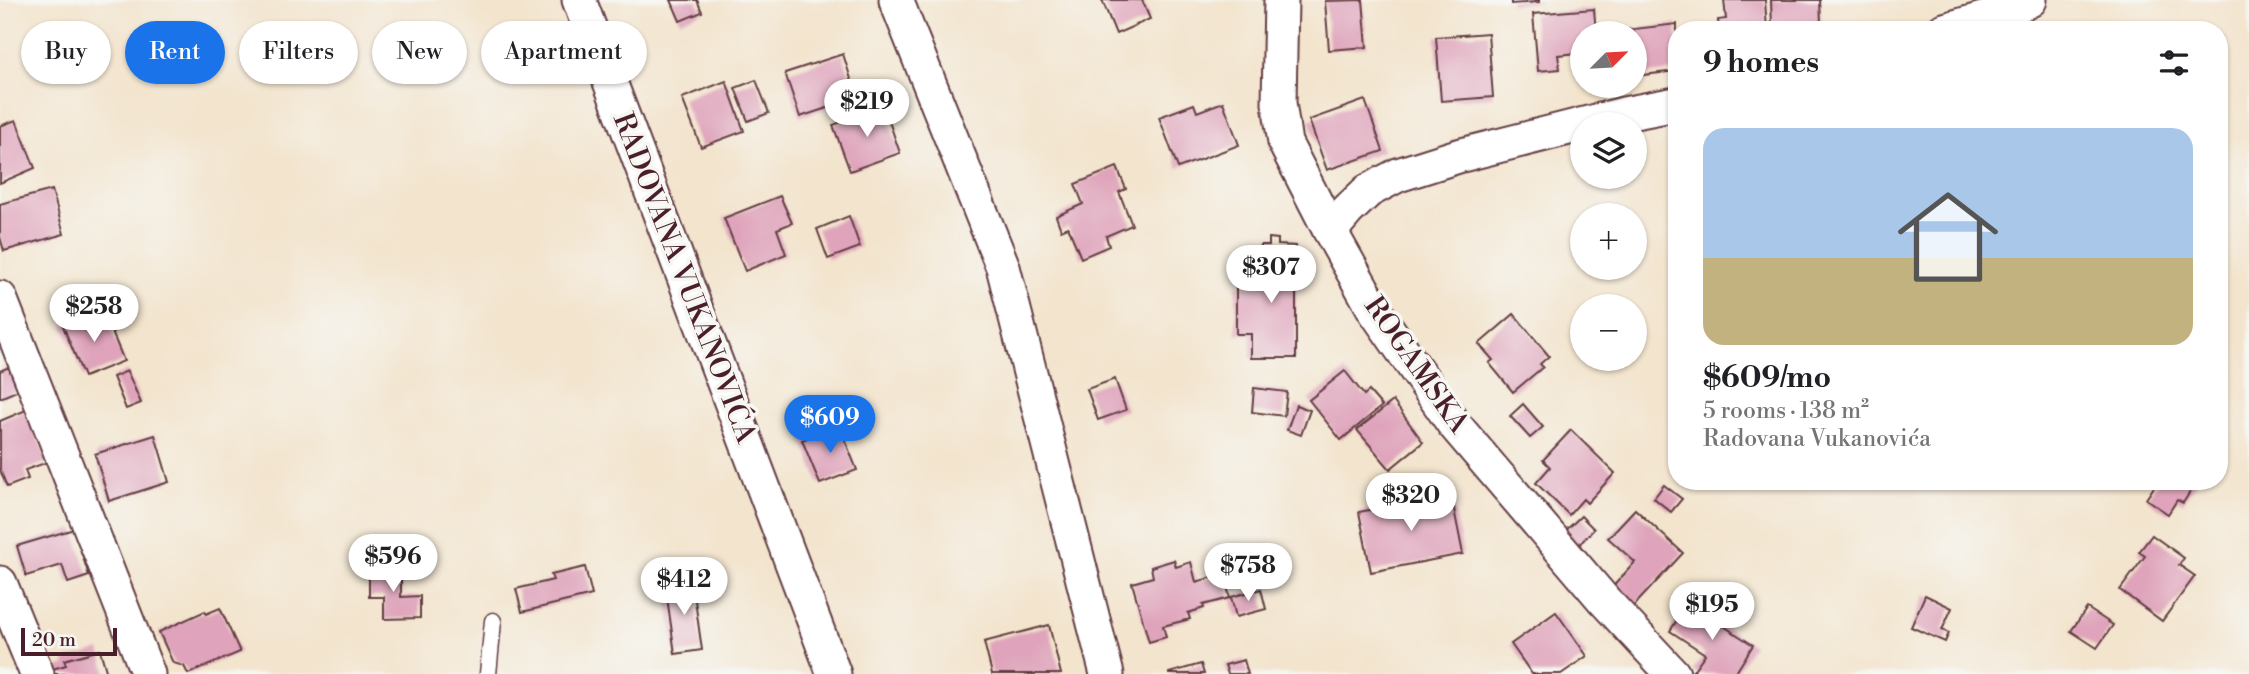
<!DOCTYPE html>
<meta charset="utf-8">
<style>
:root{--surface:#fff;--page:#f6f6f6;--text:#202124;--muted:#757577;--line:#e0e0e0;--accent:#1a73e8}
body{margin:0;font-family:"Libre Bodoni",serif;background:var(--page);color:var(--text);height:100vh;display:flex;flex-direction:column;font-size:26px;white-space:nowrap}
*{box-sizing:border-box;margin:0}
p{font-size:23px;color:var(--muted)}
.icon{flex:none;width:38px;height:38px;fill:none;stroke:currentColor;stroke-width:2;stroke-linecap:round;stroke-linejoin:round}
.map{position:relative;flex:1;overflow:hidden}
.side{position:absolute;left:1668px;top:21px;width:560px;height:469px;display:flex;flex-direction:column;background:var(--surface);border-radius:28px;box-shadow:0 2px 5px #0004}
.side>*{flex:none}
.guide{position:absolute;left:21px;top:21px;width:665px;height:63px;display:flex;gap:14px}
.needle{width:46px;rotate:66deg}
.controls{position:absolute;left:1570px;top:21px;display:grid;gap:14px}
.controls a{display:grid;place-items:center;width:77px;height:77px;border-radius:50%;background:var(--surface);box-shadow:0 2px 5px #0004;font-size:35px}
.scale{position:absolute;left:21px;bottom:18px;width:96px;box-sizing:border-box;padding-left:7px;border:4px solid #4a1f2b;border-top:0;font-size:19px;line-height:24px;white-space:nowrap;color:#4a1f2b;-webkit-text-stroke:5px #f6f6f2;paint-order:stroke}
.price{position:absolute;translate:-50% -60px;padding:0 16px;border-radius:24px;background:#fff;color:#222;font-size:23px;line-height:46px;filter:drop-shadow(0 2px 4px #0008)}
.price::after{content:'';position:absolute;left:50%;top:42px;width:21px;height:16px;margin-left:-10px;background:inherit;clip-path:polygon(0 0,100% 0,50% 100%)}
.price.on{background:var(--accent);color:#fff}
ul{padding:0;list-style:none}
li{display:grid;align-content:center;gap:14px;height:371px;padding:0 35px}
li+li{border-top:2px solid var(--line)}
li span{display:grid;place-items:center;height:217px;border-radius:21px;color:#555}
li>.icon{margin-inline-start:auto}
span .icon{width:126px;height:126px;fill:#fffc;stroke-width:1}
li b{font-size:30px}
h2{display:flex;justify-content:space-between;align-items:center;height:84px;padding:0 35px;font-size:30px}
.tag{padding:0 24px;border-radius:32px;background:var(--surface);box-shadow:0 2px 5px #0004;font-size:24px;line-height:63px}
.tag.on{background:var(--accent);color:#fff}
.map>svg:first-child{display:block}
</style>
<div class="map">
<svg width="2249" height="674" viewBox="0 0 2249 674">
<rect width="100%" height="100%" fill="#f6f6f2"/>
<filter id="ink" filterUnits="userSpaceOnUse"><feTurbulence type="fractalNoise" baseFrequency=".0143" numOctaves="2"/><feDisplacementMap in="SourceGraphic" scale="14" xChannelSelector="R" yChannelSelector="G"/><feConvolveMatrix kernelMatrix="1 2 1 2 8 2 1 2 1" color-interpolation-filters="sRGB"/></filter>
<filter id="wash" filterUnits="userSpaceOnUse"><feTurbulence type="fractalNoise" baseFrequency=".00686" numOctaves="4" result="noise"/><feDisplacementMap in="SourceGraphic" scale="28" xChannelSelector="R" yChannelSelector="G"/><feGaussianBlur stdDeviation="1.57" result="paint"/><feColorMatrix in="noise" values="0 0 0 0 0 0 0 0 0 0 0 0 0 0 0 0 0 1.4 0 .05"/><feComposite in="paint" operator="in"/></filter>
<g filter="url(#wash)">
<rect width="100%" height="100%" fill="#f3e4cd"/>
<g id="blocks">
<g fill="#dfa4bb">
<polygon points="671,0 697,0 702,12 680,21"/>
<polygon points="1102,0 1142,0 1150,19 1116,34"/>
<polygon points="1363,0 1367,47 1329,50 1325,1"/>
<polygon points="1511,0 1539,0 1539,2 1511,4"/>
<polygon points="1724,0 1765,0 1767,30 1719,30 1718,20 1726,19"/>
<polygon points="1771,0 1820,0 1821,23 1772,25"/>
<polygon points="1594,9 1596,33 1582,33 1582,41 1577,41 1578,53 1558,55 1560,69 1538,71 1533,14"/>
<polygon points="1677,24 1676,71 1634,76 1634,33 1626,33 1625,30"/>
<polygon points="1488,33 1493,97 1441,101 1436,37"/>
<polygon points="843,54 857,98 800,117 785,73"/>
<polygon points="756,80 769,113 748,121 735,88"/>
<polygon points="726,81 744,131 701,147 682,98"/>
<polygon points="1365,100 1383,151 1327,170 1309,120"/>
<polygon points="1223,102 1239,145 1178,168 1159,117 1194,104 1197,112"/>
<polygon points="884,107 900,153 850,171 833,125"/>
<polygon points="16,120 35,168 0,183 0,126"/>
<polygon points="1117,167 1126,189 1119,192 1132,225 1106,236 1109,246 1081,258 1068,227 1061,230 1056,216 1083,204 1075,184"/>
<polygon points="52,190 64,234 4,251 0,237 0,204"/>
<polygon points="780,196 792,223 777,229 786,254 745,271 724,218"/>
<polygon points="849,216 860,247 828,259 817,229"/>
<polygon points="1269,238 1278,239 1278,245 1296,246 1296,358 1251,358 1251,334 1236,334 1236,285 1261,285 1261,245 1269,245"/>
<polygon points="103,310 124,361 84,377 63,326"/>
<polygon points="1514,314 1549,356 1540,364 1543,367 1513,392 1489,363 1493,360 1479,344"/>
<polygon points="9,367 19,390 0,398 0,371"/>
<polygon points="127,371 141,403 126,409 113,377"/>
<polygon points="1345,371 1364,395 1369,391 1382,406 1341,440 1309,400"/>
<polygon points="1115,379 1126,410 1098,420 1087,389"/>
<polygon points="1254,388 1287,392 1284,416 1252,412"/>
<polygon points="1393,401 1423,442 1390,469 1357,430"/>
<polygon points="1523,404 1543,427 1530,438 1510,416"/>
<polygon points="1296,405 1310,410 1301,435 1287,430"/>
<polygon points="26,410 48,462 25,470 28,479 7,487 0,470 0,421"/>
<polygon points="839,425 857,470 820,484 802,440"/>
<polygon points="1571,430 1615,473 1587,503 1583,499 1569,515 1536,483 1550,467 1543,460"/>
<polygon points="155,435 169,482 109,501 95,454"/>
<polygon points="2158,481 2197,481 2183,503 2177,500 2168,514 2146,499"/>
<polygon points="1664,485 1682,499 1671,512 1654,498"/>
<polygon points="1451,494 1463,554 1371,572 1359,512"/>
<polygon points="1635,509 1683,553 1631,609 1610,590 1635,562 1608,538"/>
<polygon points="1581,516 1594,529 1575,549 1561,535"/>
<polygon points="74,529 89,576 68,583 62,565 26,576 17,546"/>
<polygon points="2152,535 2184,558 2179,565 2195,576 2162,621 2120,590 2145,556 2139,552"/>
<polygon points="1174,560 1176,567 1191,562 1196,582 1224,574 1230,598 1203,605 1204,608 1188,613 1190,619 1163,626 1166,637 1149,642 1132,583 1153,577 1151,567"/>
<polygon points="585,567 592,595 522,612 516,589 553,580 551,575"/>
<polygon points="369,568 401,568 401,597 420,596 420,618 384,619 384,597 369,597"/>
<polygon points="692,579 702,650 675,654 665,583"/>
<polygon points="1261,589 1266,609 1236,617 1231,597"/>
<polygon points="1925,595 1952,608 1942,630 1949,633 1945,642 1911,627"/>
<polygon points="1688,603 1753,645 1735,674 1699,674 1693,671 1705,654 1670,631"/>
<polygon points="220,608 240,652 188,674 184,666 173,663 159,632 205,611 206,614"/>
<polygon points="2087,608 2113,625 2097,648 2071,631"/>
<polygon points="1556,612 1587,656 1561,674 1532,674 1511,644"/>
<polygon points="1049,625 1061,674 992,674 984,642"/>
<polygon points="100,650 107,674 50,674 49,670 66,665 64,660"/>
<polygon points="1244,660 1248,674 1228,674 1225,665"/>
<polygon points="1201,664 1204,674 1169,674 1169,673"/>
</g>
</g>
</g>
<g filter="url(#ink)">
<use href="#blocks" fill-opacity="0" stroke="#633d43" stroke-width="2"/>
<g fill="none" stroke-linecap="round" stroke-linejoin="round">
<defs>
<polyline id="lane" points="488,674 493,621"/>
<g id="street">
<polyline points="579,0 834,674"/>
<polyline points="896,0 1003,267 1107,674"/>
<polyline points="1281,0 1279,103 1285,143 1329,229 1375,311 1453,423 1604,600 1673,674"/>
<polyline points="1944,30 2000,14 2030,0"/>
<polyline points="1329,229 1337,223 1348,210 1368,191 1398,175 1458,156 1624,114 1676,104"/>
<polyline points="0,298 148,674"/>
<polyline points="0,583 37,674"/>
</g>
</defs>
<use href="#lane" stroke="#633d43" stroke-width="19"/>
<use href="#street" stroke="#633d43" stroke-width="37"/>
<use href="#lane" stroke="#fff" stroke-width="16"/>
<use href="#street" stroke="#fff" stroke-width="33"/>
</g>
</g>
<g text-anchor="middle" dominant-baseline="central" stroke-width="7" stroke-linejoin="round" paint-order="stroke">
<g font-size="28" fill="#4a1f2b" stroke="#f6f6f2">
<text transform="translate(684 278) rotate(69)">RADOVANA VUKANOVIĆA</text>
<text transform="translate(1416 365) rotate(55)">ROGAMSKA</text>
</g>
</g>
</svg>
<div class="controls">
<a><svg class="needle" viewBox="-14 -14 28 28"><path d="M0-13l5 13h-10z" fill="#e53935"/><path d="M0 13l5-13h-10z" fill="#757577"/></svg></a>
<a><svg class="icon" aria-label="layers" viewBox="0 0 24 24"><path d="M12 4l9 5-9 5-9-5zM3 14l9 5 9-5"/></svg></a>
<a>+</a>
<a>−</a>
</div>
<div class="scale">20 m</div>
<b class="price" style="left:867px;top:139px">$219</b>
<b class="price" style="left:1271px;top:305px">$307</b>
<b class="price" style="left:94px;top:344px">$258</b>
<b class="price on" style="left:830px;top:455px">$609</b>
<b class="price" style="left:1411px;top:533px">$320</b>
<b class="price" style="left:393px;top:594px">$596</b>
<b class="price" style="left:1248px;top:603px">$758</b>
<b class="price" style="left:684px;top:617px">$412</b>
<b class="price" style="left:1712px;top:642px">$195</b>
<div class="guide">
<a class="tag">Buy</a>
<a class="tag on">Rent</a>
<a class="tag">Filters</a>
<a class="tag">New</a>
<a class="tag">Apartment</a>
</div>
<section class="side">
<h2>9 homes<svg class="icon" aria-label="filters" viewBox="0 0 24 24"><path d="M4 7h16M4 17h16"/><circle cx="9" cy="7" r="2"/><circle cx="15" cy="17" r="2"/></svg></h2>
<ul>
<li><span style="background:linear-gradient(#a9c7e8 60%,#c2b280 0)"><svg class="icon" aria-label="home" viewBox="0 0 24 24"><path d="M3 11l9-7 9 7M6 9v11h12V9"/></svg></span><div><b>$609/mo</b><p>5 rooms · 138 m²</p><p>Radovana Vukanovića</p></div></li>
</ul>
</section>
</div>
